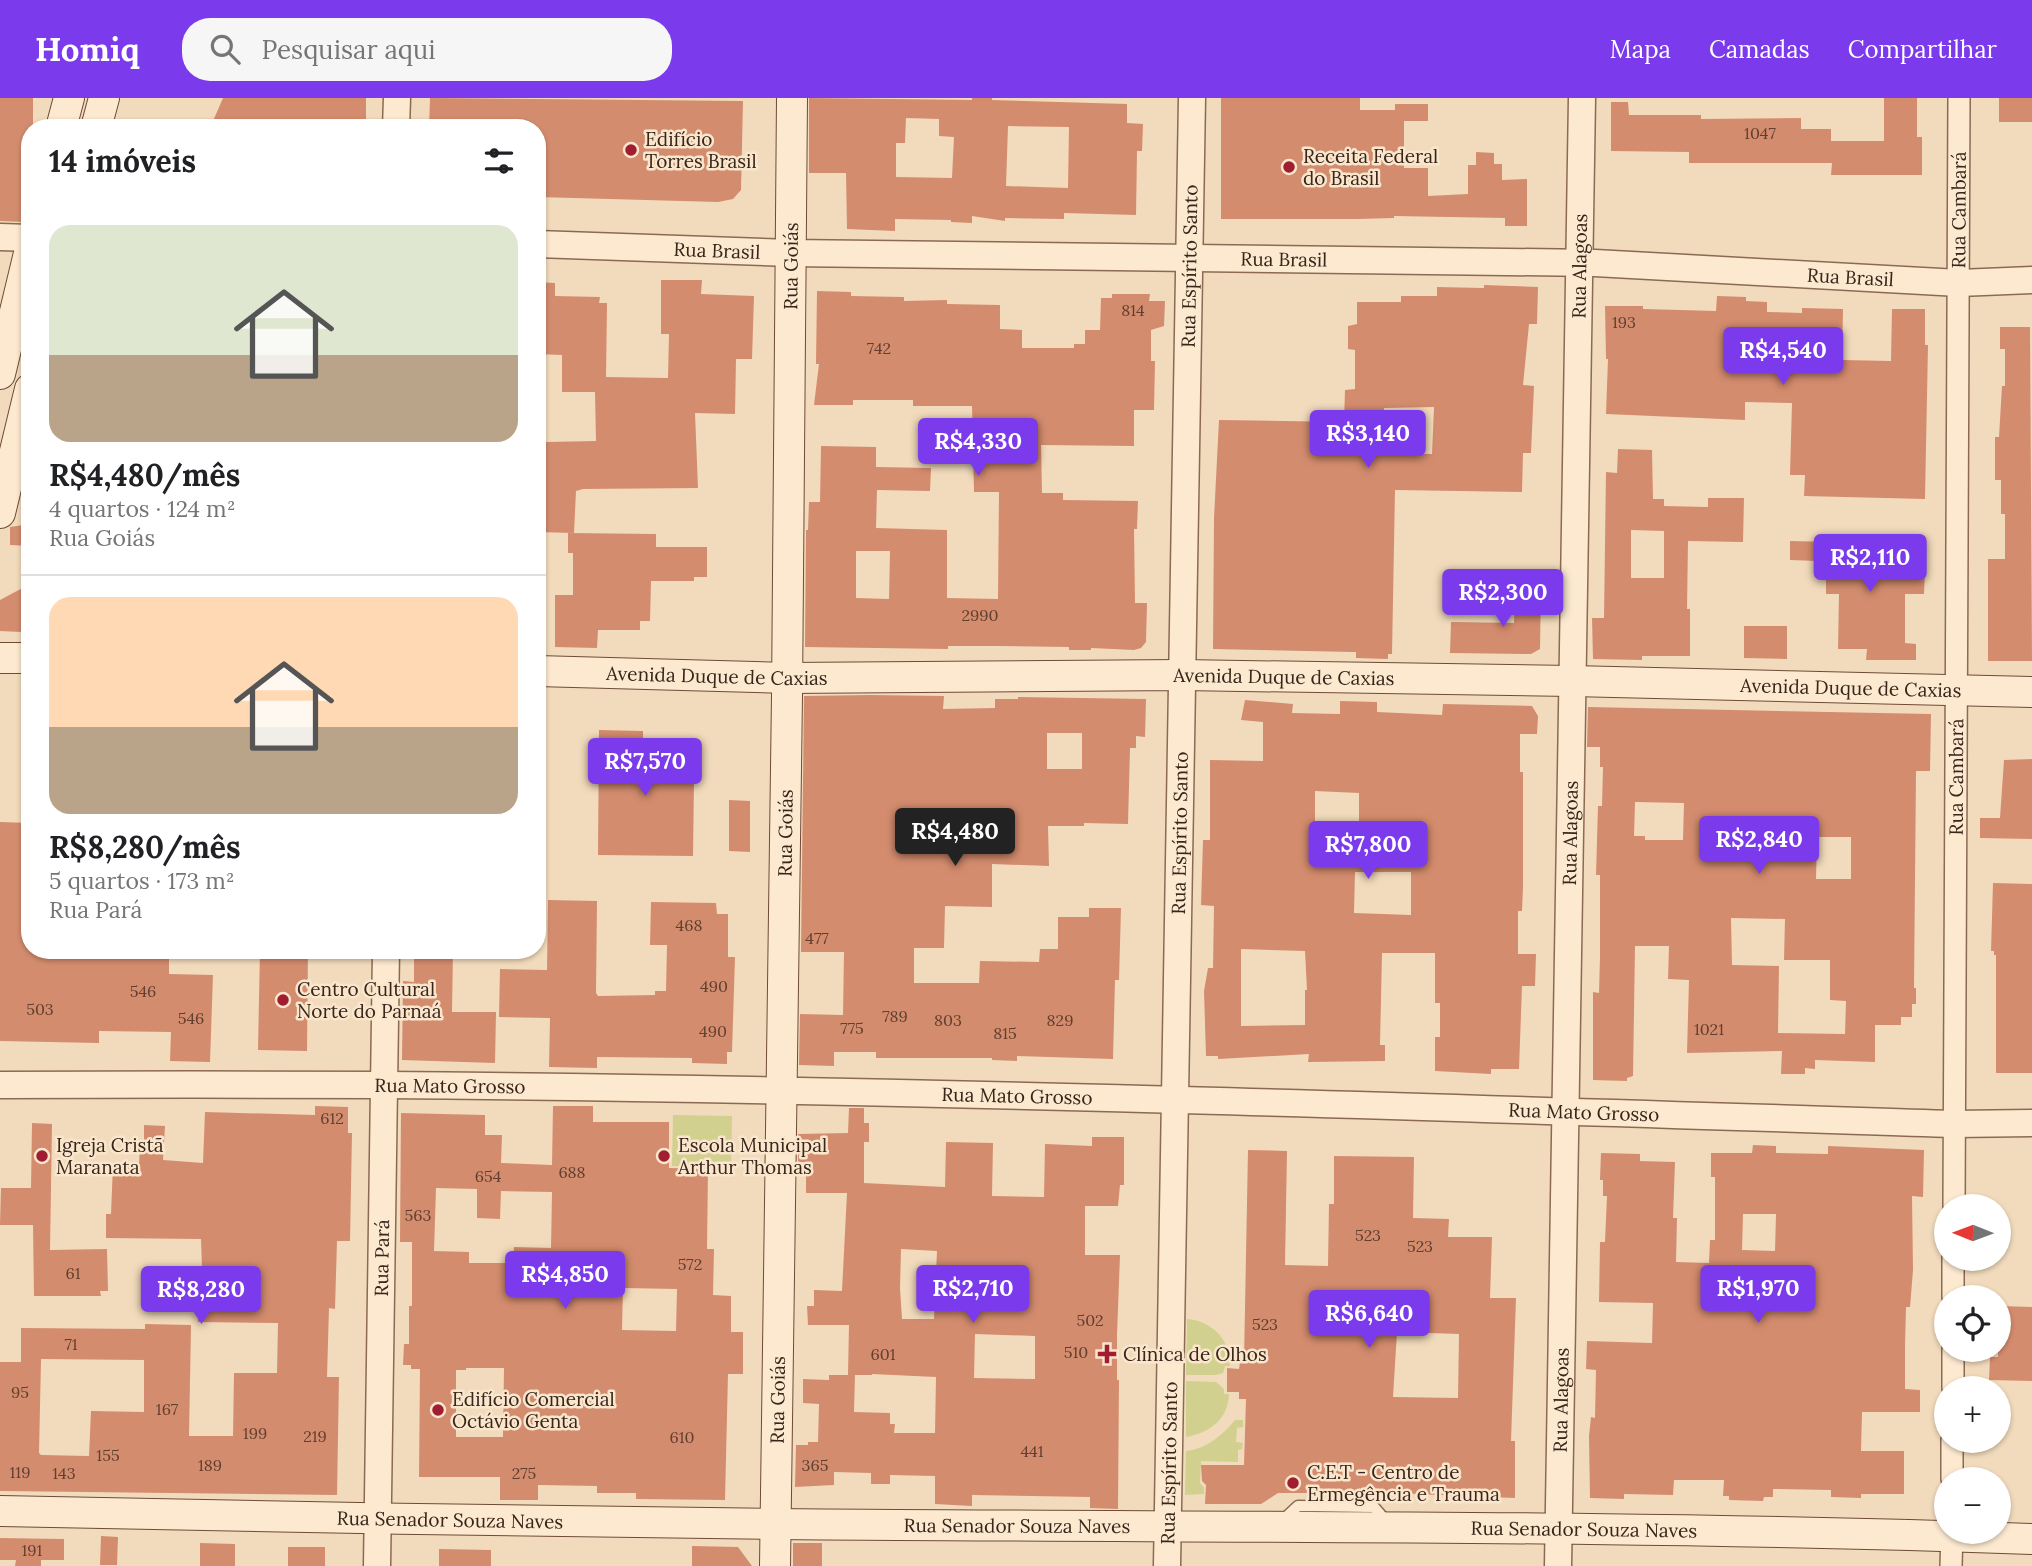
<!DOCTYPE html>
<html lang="pt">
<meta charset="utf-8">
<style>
:root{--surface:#fff;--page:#f6f6f6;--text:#202124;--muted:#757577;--line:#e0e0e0;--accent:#7c3aed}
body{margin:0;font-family:Lora,serif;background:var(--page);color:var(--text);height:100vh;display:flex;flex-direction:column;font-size:26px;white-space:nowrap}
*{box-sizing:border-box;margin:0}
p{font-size:23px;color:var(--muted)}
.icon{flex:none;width:38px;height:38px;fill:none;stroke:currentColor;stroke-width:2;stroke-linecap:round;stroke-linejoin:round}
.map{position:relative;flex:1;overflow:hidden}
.side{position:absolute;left:21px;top:21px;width:525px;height:840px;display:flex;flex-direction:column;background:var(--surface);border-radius:28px;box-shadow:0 2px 5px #0004}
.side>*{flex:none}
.needle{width:46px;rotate:271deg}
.tools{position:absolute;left:1934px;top:1096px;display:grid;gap:14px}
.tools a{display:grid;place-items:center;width:77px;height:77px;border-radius:50%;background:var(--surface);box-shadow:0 2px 5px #0004;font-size:35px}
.price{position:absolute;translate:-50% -60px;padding:0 16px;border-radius:7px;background:var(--accent);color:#fff;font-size:23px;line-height:46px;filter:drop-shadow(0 2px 4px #0008)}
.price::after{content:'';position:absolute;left:50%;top:42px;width:21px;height:16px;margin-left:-10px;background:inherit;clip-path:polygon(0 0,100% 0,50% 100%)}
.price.on{background:#222;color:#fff}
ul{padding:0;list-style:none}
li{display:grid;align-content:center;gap:14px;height:371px;padding:0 28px}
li+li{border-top:2px solid var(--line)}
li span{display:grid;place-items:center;height:217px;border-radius:21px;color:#555}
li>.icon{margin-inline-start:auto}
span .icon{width:126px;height:126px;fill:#fffc;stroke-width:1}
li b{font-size:30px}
h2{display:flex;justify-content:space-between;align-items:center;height:84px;padding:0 28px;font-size:30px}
header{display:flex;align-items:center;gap:42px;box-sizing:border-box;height:98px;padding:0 35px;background:var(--accent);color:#fff}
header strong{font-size:33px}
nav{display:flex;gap:38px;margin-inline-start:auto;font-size:24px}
.search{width:490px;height:63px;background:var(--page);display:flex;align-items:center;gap:18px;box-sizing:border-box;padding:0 24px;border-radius:28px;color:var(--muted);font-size:26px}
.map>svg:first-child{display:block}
</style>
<header>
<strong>Homiq</strong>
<div class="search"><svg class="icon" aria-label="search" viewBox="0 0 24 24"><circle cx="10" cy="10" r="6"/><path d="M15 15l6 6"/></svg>Pesquisar aqui</div>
<nav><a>Mapa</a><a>Camadas</a><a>Compartilhar</a></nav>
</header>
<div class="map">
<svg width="2032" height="1468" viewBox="0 0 2032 1468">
<rect width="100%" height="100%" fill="#f2dbbc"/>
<g fill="#d1d08f">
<polygon points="673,1017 732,1018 731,1069 672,1068"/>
<path d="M1187,1221C1212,1223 1231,1242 1230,1268H1225L1223,1275L1216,1277H1186Z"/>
<path d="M1186,1283L1216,1284L1224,1291V1296H1229C1228,1322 1209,1335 1186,1339Z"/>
<path d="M1235,1322H1243V1329L1237,1330L1236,1344L1243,1345L1242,1351L1238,1352V1364L1201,1363L1200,1385L1204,1389V1396L1185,1397L1186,1353C1206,1351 1223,1337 1235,1322Z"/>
</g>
<g fill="#d48c6e" fill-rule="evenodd">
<polygon points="0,0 33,0 33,30 30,30 30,90 23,124 0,123"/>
<polygon points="223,0 366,0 366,30 210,30"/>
<polygon points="430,0 743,3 741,92 733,101 718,104 537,99 537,30 429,30"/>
<path d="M809,0L972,2V0H992V2L1127,6V25L1143,26L1142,53H1137L1136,117L1064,115V121L1005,120V123L972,118V125L951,124V122L895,121V133L847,131L846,75H809ZM906,20L939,21V38L954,39L952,80L896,79V45H905ZM1008,28L1069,29L1068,90L1006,88Z"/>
<polygon points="1221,0 1360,0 1360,12 1395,12 1395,6 1428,6 1428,23 1404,23 1404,70 1428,70 1428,98 1468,96 1468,67 1476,67 1476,54 1494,55 1494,66 1502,66 1502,82 1527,81 1527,128 1505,128 1505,120 1394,118 1394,120 1358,121 1221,121"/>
<polygon points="1884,0 1917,0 1917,39 1922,39 1922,77 1831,77 1832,65 1689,65 1689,54 1611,53 1611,4 1628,4 1629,17 1701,17 1701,21 1801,20 1801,31 1831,31 1831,43 1884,43"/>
<rect x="1999" y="0" width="33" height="24"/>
<polygon points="661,182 702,182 701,196 754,198 752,261 736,261 735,316 695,315 698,390 583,391 576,393 574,435 537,434 537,356 546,355 546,344 596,343 595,294 562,294 562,257 537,256 537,184 555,185 555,198 600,199 599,205 607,205 606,279 668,280 669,236 661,236"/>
<path d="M1484,187L1538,189L1537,226H1529L1523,287L1534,288L1531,355H1523L1522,394L1395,392L1392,556H1388V561L1356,560V554H1353L1213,551L1214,420L1219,322L1344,324L1345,292L1355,291V252L1348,251V228L1357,226V204H1401V198H1437V189L1484,190ZM1434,309L1432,356L1380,355V314L1384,313V310Z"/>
<path d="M817,193L851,194V198L904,199V203L947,202V206L1000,207V231L1022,232V250H1074V246H1085V232H1100L1101,200H1112V196H1150L1149,203H1165L1164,228L1151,232V263H1155L1154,312H1134V348L1041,347L1042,395H1063V402L1138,403L1137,431H1134L1135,505H1147L1146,544L1141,550L1134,552L1091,550V552H1069V549L997,548H948V551L805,549L806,432H808L809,404H820L821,348L876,349V369L931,370L930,393L877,392L876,430L947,432V500L998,501L999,394H974L972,308H913V302H853V307H814L819,266H816ZM856,453H890L889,501L856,500Z"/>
<polygon points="1717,198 1746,199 1746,203 1767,204 1767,214 1802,215 1802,210 1843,211 1842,262 1891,263 1892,211 1925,211 1925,247 1928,247 1925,401 1804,398 1805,377 1790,377 1792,305 1745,304 1745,322 1606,316 1608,261 1606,261 1605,208 1643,208 1643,211 1716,213"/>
<polygon points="2000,229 2030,229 2032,563 1988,563 1988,461 2005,461 2005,416 2001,416 2001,382 1995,382 1995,339 1999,339 2002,288 2005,288 2005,251 2000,251"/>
<path d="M1618,351L1652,352L1653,401H1664V408L1708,409V400H1744L1743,444L1688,443L1687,511H1690V558H1642V562L1593,561L1592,520H1604L1606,374L1617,375ZM1631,432L1664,433V480H1631Z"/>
<polygon points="30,426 30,448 10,447 10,429"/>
<polygon points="568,435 656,436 656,449 707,449 707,479 694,479 694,483 651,483 650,523 640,523 640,532 598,532 597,550 555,549 555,497 573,497 573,455 568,455"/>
<polygon points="1790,443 1835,444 1835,450 1926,449 1924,496 1905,496 1905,545 1916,546 1916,562 1866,562 1867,551 1838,551 1839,496 1826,496 1826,468 1817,467 1817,463 1790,462"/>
<polygon points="30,486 30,529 21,534 0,533 0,502"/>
<polygon points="1515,488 1541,488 1540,551 1531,556 1450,555 1451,524 1514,525"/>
<polygon points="1744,528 1787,528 1787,561 1744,560"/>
<path d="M871,597L944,598L943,611L995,610V601H1018V599L1146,601L1145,639L1136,638V650H1130L1128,726L1084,725V728H1048L1049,768L992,766V809L945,808L944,850H914V885H979L980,863L1039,864L1040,851H1058V819H1089V810H1121L1119,882H1115L1113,961L1017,958V963L992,962V960H876V954H834V968L799,967L800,916L843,917L844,854H801L804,598ZM1047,635H1082V671H1047Z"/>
<path d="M1245,602L1293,606L1292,615L1340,616V603L1377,604V614L1442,617L1443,606L1532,608L1538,618L1537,636H1520V674H1523V789L1522,813H1518V856H1536L1535,888H1522L1519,971H1491V976L1435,973V939H1440V905H1435V855H1382L1380,947H1385V963L1308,964L1309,956L1218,961V958H1206L1204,893L1208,870H1213L1214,808L1201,807L1203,742H1210V662L1263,663V624L1241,622ZM1315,693L1359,695V736H1315ZM1355,774H1411V817L1354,815ZM1241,851L1305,853L1307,892H1305V927L1241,928Z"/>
<path d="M1588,609L1931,616L1930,673H1916L1914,890H1916V906H1912V919H1901V927H1875V964L1815,962V971L1805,970V976H1781L1782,953L1687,955L1689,882L1668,881L1669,848H1635L1633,978L1627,980V983L1593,982V894L1599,895L1600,859V777H1596L1598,708H1602L1603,669H1600V649H1587ZM1635,704L1684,705L1683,742H1645V738H1634ZM1817,739H1851V781H1816ZM1731,820L1785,821L1784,862H1830V902L1846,903L1845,936L1778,935L1779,868L1732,867Z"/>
<polygon points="599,632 643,633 643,653 700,654 699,683 694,683 693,758 598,757"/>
<polygon points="2032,661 2032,741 1980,740 1980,720 2000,720 2004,662"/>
<polygon points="729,702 750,703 750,754 729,753"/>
<polygon points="0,724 30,725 30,852 169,852 169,876 213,877 210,964 170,963 171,934 99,933 99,945 0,943"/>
<polygon points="1993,785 2032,786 2032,975 1996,975 1996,857 1994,857 1994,853 1991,853"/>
<polygon points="548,802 597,803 596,895 598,898 655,897 655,893 666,893 667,847 650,847 651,804 716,805 717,816 728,816 728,859 735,859 732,954 727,954 727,966 692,965 692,960 597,959 597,970 549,969 550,920 499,919 500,871 547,872"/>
<polygon points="260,852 308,852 307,953 258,952"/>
<polygon points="419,852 453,852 452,914 496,914 495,965 402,962 403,883 414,884 414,857 419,857"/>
<path d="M315,1008L348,1009V1035H352L350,1143H337L335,1211L329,1210L327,1279H339L337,1397L0,1393V1264H21V1230L145,1231V1226L191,1227L189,1338H233L234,1275H277L278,1225L198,1224V1197L203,1198L201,1141L106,1140V1116H111L113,1066L139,1068L140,1043H144V1027L165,1028L163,1062L203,1065L205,1014L315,1017ZM41,1261L144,1262V1314L91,1313L89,1358L41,1357L39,1355Z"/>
<path d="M553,1008H593V1024H669V1070L708,1071L707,1151H714L713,1197L731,1198V1234H743V1276H728L725,1402L636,1401V1395H597V1388L538,1387V1402H500V1379H419L420,1271H411V1267H403L404,1246H409V1208H412V1144H400L401,1015L485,1017V1037H502L501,1065L552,1067ZM436,1090L477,1091V1120L500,1121L501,1093L552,1094L551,1150L514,1149L513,1165H469V1154L434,1153ZM623,1190L677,1191L676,1233L622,1232ZM466,1270H504L503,1339H456V1272H466Z"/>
<path d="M849,1010H864V1025H869V1044H864V1085L945,1089L946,1044L993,1045L992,1098L1044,1099L1045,1046L1092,1048V1039H1124V1087H1120L1118,1108H1085V1157H1120L1117,1237V1282H1119L1118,1411L1090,1410V1399L972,1397V1408L935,1406V1378L890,1377V1386H871V1375L834,1374V1387L795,1389L796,1347H808V1344H818L819,1306L803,1305V1281L829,1282V1277H855L854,1314L890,1315V1326H895L894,1335H935L936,1279L872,1276V1277H848L849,1227H808L807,1208H814V1192L842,1193L847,1095H806V1064H798V1036L848,1035ZM901,1151L937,1153L934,1221H902L900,1190ZM975,1236L1035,1238V1281L974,1280Z"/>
<polygon points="32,1025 52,1026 50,1152 107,1151 108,1193 100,1193 101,1198 34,1198 33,1127 0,1127 1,1090 31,1090"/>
<path d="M1753,1047L1776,1048V1055L1828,1056V1048L1924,1052L1923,1099L1912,1098L1913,1172L1910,1209H1906L1905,1249V1291L1920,1292V1314H1862L1861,1353H1904V1396H1861V1400L1831,1399V1392L1773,1391V1399H1764L1763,1403L1729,1402V1398H1723L1724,1382H1674L1673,1397L1624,1396V1401L1590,1400L1589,1338L1591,1319L1595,1320L1596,1272L1586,1271L1587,1243L1652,1245L1653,1205L1599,1204L1600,1144H1605L1607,1098H1603V1082H1600L1601,1055L1640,1056V1063L1675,1064L1673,1120H1677L1676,1164L1709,1165L1710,1142H1715V1079H1711V1055H1752ZM1743,1116H1776L1775,1153L1742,1152Z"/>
<path d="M1248,1052L1287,1053L1285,1167L1328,1168L1329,1106H1334V1058L1414,1059L1413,1120L1449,1121L1448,1139H1492L1490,1200H1516L1511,1343H1515V1400L1367,1394V1401H1342V1395H1278L1261,1406H1205L1206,1387L1202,1383L1201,1367H1244L1246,1301H1239V1294H1227V1270L1239,1271L1240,1264L1244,1263ZM1397,1234L1459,1236L1458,1300L1393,1299Z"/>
<polygon points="1998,1208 2032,1209 2032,1283 1989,1282 1990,1259 1998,1259"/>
<polygon points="101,1438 118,1439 117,1467 100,1467"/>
<polygon points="0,1440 64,1441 64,1462 41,1462 41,1468 15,1468 16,1462 0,1462"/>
<polygon points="200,1445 235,1446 235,1468 200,1468"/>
<rect x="793" y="1445" width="29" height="23"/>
<polygon points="692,1448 738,1449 752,1468 692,1468"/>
<rect x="288" y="1449" width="37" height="19"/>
<polygon points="439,1451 491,1452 491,1468 439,1468"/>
</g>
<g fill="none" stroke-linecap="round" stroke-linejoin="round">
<defs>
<polyline id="service" points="1283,1422 1298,1408 1374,1409 1387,1424"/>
<g id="minor">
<path id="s1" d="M1954,1108L1959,0"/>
<polyline points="1953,1199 1953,1160"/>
<polyline points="1953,1290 1953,1251"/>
<polyline points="1952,1381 1952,1342"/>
<polyline points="1951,1468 1952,1433"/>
</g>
<g id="tertiary">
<polyline points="396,30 397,0"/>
<polyline points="0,139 30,140"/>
<path id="s2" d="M537,146L790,155L1595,165L1959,185L2032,182"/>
<path id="s3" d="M0,987C128,987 255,986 383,987C907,991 1431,1009 1954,1026L2032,1025"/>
<path id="s4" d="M377,1468L386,852"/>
<path id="s5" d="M1167,1468L1192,0"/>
<path id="s6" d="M1558,1468L1582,0"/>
</g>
<g id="secondary">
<polyline points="61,30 69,0"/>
<polyline points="96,30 104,0"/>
<polyline points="0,276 30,151"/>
<polyline points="0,415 30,291"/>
<polyline points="0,560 30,560"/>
<path id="s7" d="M537,573L787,580L1182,577L1572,583L2032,594"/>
<path id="s8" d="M0,1413C259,1418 517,1424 776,1426C1195,1430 1614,1426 2032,1441"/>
<path id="s9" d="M775,1468L787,597L792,0"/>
</g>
</defs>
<use href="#service" stroke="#8b6a54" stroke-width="13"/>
<use href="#minor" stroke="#8b6a54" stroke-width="24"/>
<use href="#tertiary" stroke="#8b6a54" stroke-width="29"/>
<use href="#secondary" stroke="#6d4b37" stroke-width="32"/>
<use href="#service" stroke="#fce9d0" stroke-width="10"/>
<use href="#minor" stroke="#fce9d0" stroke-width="21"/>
<use href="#tertiary" stroke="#fce9d0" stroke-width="26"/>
<use href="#secondary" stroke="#fce9d0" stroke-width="30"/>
</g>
<g fill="#a01e2f" stroke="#f9e6cc" stroke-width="2.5">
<circle cx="631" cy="52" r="7"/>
<circle cx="1289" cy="69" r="7"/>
<circle cx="283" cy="902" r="7"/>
<circle cx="42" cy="1058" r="7"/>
<circle cx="664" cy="1058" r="7"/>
<path d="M1103.5 1245.5h7v7h7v7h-7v7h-7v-7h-7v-7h7z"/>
<circle cx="438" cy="1312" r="7"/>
<circle cx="1293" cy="1385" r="7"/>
</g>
<g text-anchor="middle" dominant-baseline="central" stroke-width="5" stroke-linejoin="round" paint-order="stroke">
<g font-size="16" fill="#603f2f">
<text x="1760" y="35">1047</text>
<text x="1133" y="212">814</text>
<text x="1624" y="224">193</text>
<text x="879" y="250">742</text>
<text x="980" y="517">2990</text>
<text x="689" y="827">468</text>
<text x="817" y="840">477</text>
<text x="714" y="888">490</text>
<text x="143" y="893">546</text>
<text x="40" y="911">503</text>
<text x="895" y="918">789</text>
<text x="191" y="920">546</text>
<text x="948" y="922">803</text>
<text x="1060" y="922">829</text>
<text x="852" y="930">775</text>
<text x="1709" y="931">1021</text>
<text x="713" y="933">490</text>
<text x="1005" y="935">815</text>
<text x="332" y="1020">612</text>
<text x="572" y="1074">688</text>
<text x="488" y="1078">654</text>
<text x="418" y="1117">563</text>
<text x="1368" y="1137">523</text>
<text x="1420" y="1148">523</text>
<text x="690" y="1166">572</text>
<text x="73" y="1175">61</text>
<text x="1090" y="1222">502</text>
<text x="1265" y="1226">523</text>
<text x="71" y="1246">71</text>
<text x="1076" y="1254">510</text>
<text x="883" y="1256">601</text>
<text x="20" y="1294">95</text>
<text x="167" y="1311">167</text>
<text x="255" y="1335">199</text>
<text x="315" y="1338">219</text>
<text x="682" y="1339">610</text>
<text x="1032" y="1353">441</text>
<text x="108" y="1357">155</text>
<text x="210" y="1367">189</text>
<text x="815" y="1367">365</text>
<text x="20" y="1374">119</text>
<text x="64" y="1375">143</text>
<text x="524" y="1375">275</text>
<text x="32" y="1452">191</text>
</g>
<g font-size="19" fill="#39251a" stroke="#f9e6cc" text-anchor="start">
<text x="645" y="41">Edifício<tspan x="645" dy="22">Torres Brasil</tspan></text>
<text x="1303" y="58">Receita Federal<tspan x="1303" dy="22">do Brasil</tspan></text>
<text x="297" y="891">Centro Cultural<tspan x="297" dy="22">Norte do Parnaá</tspan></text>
<text x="56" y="1047">Igreja Cristã<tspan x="56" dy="22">Maranata</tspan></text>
<text x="678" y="1047">Escola Municipal<tspan x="678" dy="22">Arthur Thomas</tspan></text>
<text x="1123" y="1256">Clínica de Olhos</text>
<text x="452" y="1301">Edifício Comercial<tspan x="452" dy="22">Octávio Genta</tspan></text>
<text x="1307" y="1374">C.E.T - Centro de<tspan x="1307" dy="22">Ermegência e Trauma</tspan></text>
</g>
<g font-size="19" fill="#39251a" stroke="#f9e6cc">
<text stroke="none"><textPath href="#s1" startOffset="996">Rua Cambará</textPath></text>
<text stroke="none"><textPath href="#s2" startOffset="180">Rua Brasil</textPath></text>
<text stroke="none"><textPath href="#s2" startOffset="747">Rua Brasil</textPath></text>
<text stroke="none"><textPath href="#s9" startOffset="1300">Rua Goiás</textPath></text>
<text stroke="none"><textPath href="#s5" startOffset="1300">Rua Espírito Santo</textPath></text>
<text stroke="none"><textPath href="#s6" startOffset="1300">Rua Alagoas</textPath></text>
<text stroke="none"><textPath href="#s2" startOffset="1314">Rua Brasil</textPath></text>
<text stroke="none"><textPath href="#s7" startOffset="180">Avenida Duque de Caxias</textPath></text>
<text stroke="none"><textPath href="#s7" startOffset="747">Avenida Duque de Caxias</textPath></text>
<text stroke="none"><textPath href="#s7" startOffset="1314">Avenida Duque de Caxias</textPath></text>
<text stroke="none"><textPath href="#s1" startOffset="429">Rua Cambará</textPath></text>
<text stroke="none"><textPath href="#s9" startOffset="733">Rua Goiás</textPath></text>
<text stroke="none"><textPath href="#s5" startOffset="733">Rua Espírito Santo</textPath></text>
<text stroke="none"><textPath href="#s6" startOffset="733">Rua Alagoas</textPath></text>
<text stroke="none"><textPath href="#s3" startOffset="450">Rua Mato Grosso</textPath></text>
<text stroke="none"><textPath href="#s3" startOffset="1017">Rua Mato Grosso</textPath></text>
<text stroke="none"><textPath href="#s3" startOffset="1584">Rua Mato Grosso</textPath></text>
<text stroke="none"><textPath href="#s4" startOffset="308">Rua Pará</textPath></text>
<text stroke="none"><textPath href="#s9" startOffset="166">Rua Goiás</textPath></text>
<text stroke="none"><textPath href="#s6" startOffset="166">Rua Alagoas</textPath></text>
<text stroke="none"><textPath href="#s5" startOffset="103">Rua Espírito Santo</textPath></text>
<text stroke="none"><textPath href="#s8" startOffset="450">Rua Senador Souza Naves</textPath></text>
<text stroke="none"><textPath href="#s8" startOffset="1017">Rua Senador Souza Naves</textPath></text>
<text stroke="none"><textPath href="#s8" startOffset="1584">Rua Senador Souza Naves</textPath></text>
</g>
</g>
</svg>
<div class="tools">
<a><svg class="needle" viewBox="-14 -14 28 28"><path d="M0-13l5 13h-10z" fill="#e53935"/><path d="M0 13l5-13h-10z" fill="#757577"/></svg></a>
<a><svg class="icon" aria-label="locate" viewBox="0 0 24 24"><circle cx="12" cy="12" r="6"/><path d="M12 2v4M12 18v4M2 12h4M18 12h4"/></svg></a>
<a>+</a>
<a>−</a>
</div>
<b class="price" style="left:1783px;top:289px">R$4,540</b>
<b class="price" style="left:1368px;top:372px">R$3,140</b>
<b class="price" style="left:978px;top:380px">R$4,330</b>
<b class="price" style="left:1870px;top:496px">R$2,110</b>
<b class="price" style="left:1503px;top:531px">R$2,300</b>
<b class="price" style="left:645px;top:700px">R$7,570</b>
<b class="price on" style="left:955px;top:770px">R$4,480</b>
<b class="price" style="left:1759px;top:778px">R$2,840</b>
<b class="price" style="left:1368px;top:783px">R$7,800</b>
<b class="price" style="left:565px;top:1213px">R$4,850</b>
<b class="price" style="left:973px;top:1227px">R$2,710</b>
<b class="price" style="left:1758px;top:1227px">R$1,970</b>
<b class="price" style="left:201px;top:1228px">R$8,280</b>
<b class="price" style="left:1369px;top:1252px">R$6,640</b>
<section class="side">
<h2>14 imóveis<svg class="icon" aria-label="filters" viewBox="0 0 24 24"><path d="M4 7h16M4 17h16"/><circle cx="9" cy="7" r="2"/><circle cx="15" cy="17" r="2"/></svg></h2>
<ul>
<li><span style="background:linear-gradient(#dfe7d0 60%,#b9a48a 0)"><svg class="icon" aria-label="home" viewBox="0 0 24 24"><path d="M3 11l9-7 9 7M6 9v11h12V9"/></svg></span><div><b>R$4,480/mês</b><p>4 quartos · 124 m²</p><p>Rua Goiás</p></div></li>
<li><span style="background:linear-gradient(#ffd9b3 60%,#b9a48a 0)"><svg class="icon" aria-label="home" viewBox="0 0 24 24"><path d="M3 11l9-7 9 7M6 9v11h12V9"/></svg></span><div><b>R$8,280/mês</b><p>5 quartos · 173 m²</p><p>Rua Pará</p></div></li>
</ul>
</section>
</div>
